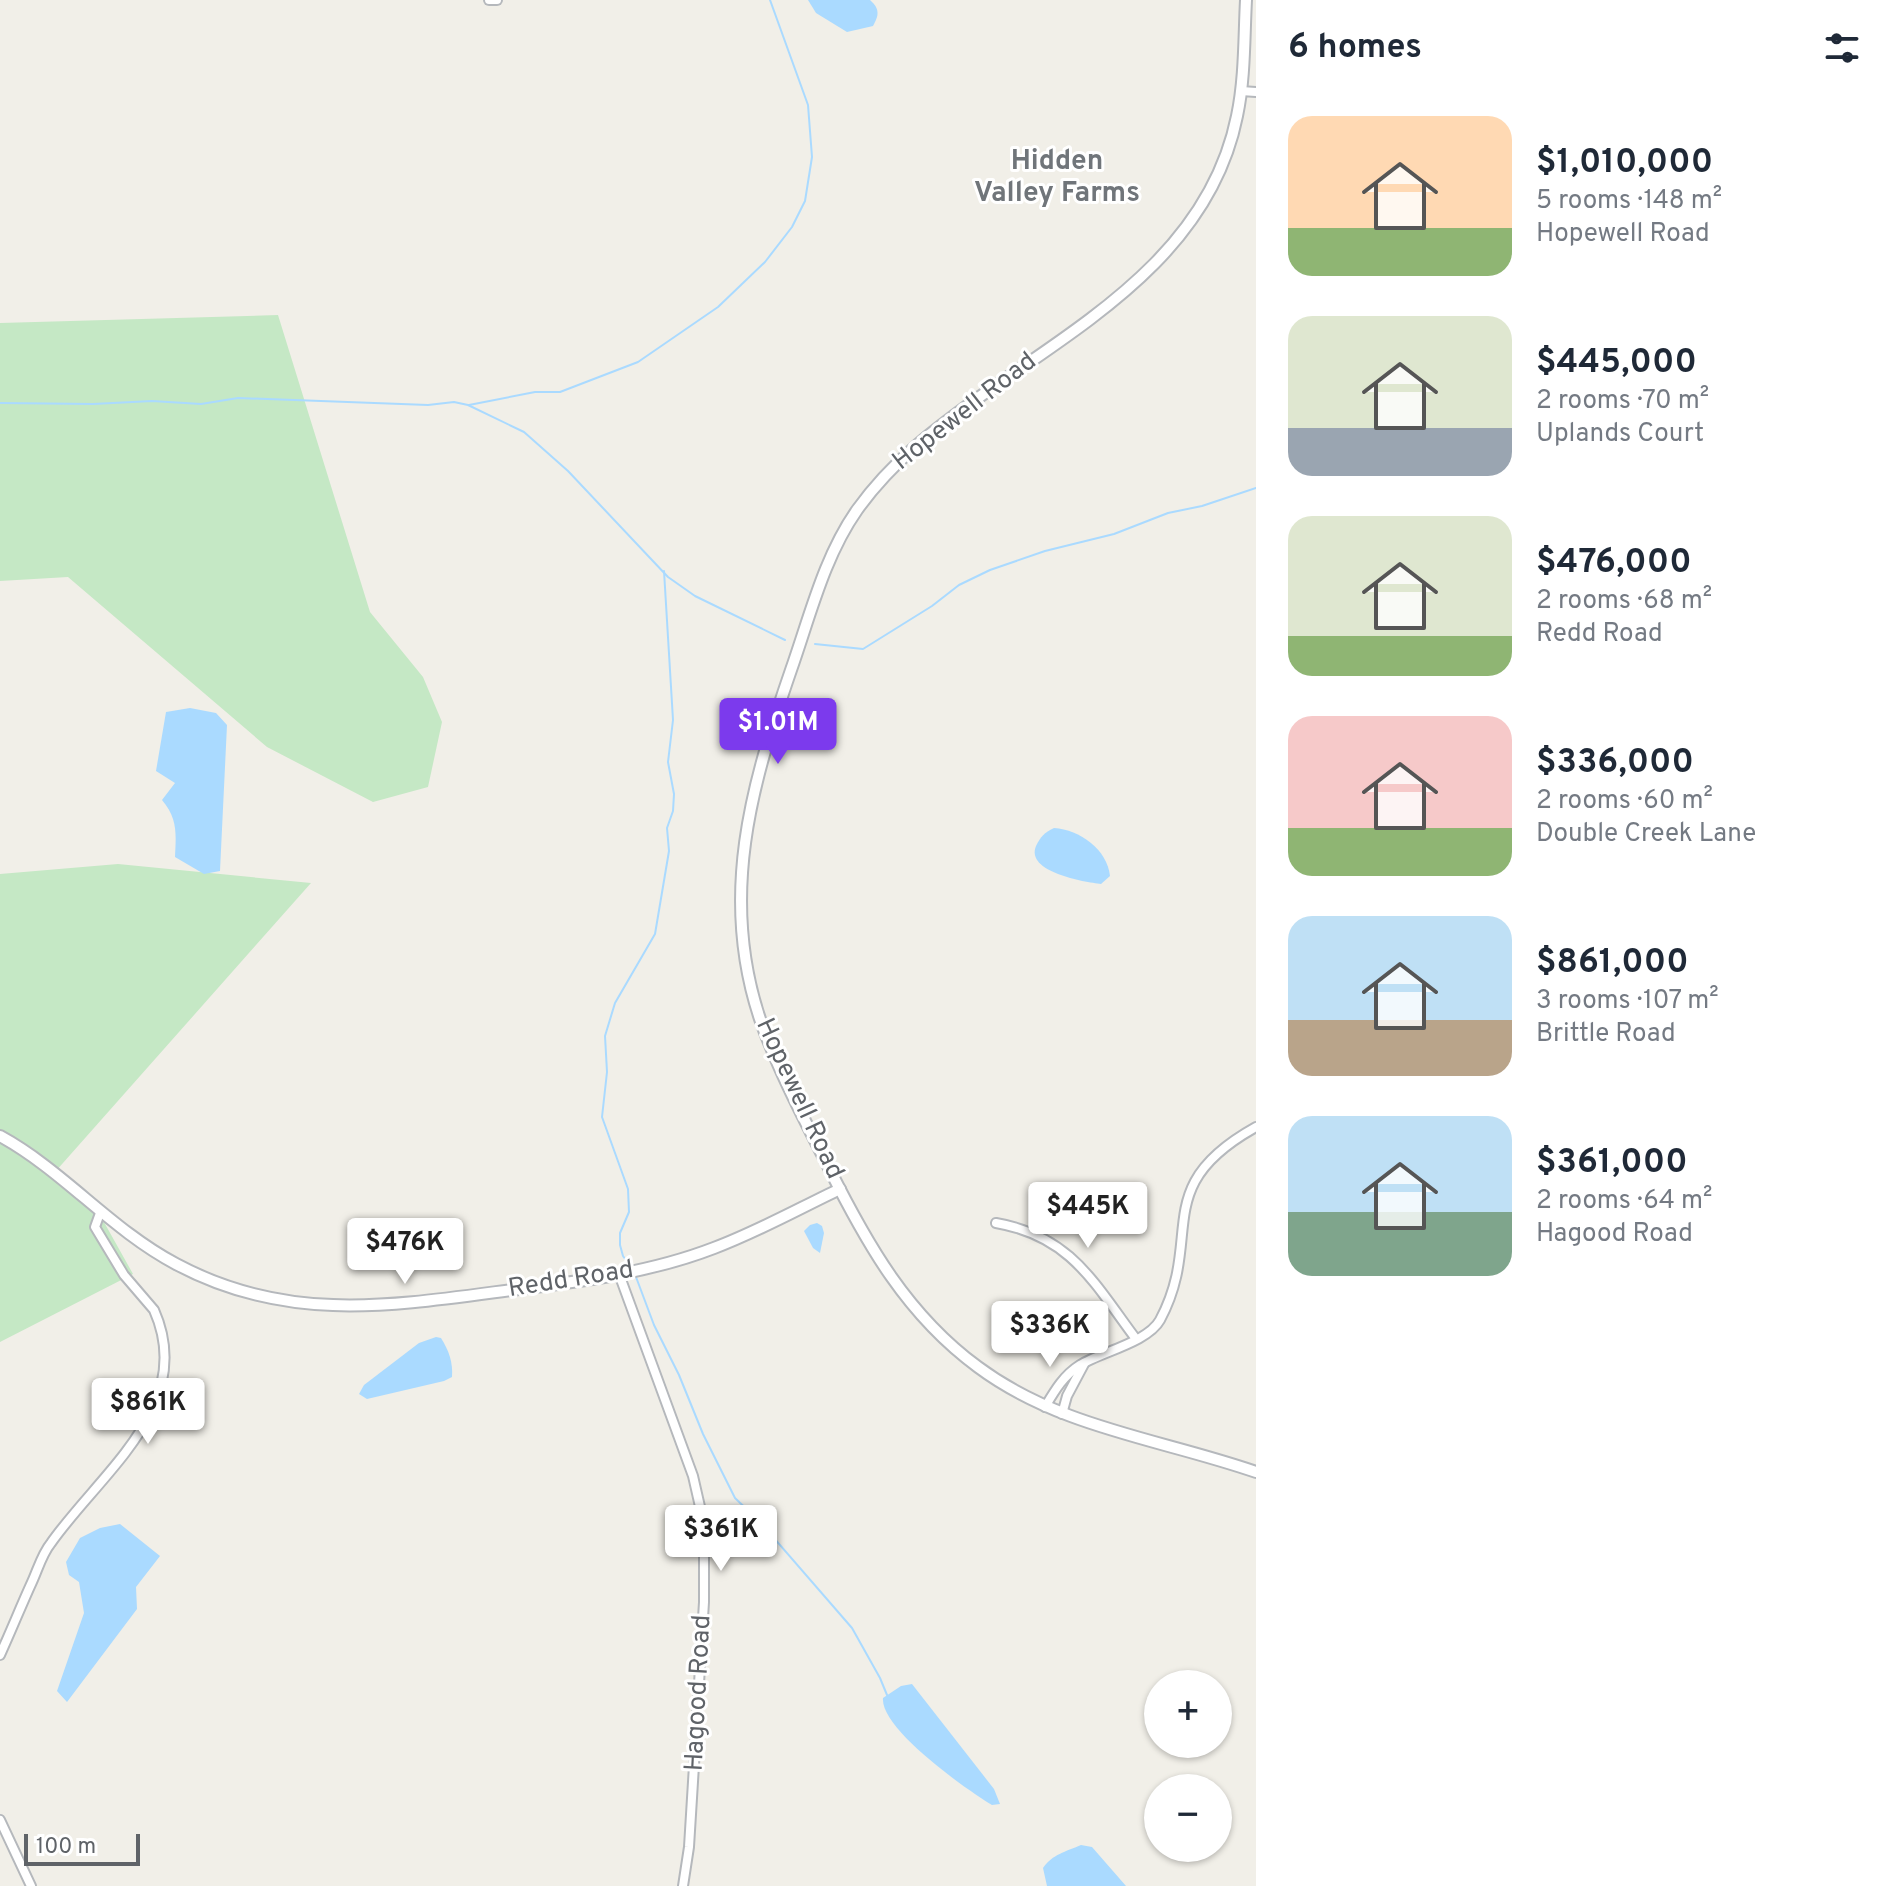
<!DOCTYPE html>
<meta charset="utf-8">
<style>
:root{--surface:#fff;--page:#f2f2f3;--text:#1f2937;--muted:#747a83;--accent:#7c3aed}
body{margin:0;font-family:Overpass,sans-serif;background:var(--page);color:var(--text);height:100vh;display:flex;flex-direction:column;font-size:30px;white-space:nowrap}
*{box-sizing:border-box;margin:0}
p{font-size:26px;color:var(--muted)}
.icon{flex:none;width:44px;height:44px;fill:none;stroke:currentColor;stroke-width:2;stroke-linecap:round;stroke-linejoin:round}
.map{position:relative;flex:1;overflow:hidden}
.details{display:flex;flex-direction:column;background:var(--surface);width:640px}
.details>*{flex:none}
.tools{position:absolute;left:1144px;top:1670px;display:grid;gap:16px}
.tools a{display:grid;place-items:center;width:88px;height:88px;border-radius:50%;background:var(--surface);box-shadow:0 2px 6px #0004;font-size:40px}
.scale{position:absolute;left:24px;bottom:20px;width:116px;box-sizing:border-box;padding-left:8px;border:4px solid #5f6368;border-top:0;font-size:22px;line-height:28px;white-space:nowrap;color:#5f6368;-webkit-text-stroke:6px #fff;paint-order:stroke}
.price{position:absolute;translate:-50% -68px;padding:0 18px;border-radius:8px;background:#fff;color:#222;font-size:26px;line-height:52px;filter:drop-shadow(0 2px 4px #0008)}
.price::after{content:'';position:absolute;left:50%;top:48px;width:24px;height:18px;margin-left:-12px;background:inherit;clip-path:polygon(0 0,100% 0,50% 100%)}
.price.active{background:var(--accent);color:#fff}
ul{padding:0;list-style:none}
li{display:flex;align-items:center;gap:24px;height:200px;padding:0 32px}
li span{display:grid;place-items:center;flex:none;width:224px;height:160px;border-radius:24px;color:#555}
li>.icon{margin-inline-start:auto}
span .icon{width:96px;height:96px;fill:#fffc;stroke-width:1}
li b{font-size:34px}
h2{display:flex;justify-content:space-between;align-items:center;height:96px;padding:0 32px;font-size:34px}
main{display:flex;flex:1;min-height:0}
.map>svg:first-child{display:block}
</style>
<main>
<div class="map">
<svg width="1256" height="1886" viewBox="0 0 1256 1886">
<rect width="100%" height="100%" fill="#f1efe8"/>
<g fill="#c5e8c5">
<polygon points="278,315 370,612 423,677 442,722 428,787 373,802 267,747 68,577 0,581 0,323"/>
<polygon points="118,864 311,883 55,1172 100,1215 133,1274 0,1342 0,874"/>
</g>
<g fill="#aadaff">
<path d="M808,0H870C880,9 879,15 873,26L847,32L816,13Z"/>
<path d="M190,708L216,713L227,725L220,871L204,874L175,857C176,834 178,819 162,800L175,783L156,771L166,712Z"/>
<path d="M1054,828C1080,830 1107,849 1110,876L1101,884C1084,882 1025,872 1036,846C1041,836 1044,833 1054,828Z"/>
<polygon points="817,1223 822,1226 824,1233 820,1253 813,1248 804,1231 810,1225"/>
<path d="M436,1337L441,1338C449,1351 453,1362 452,1377L444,1381L367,1399L359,1394L364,1385L419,1343Z"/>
<polygon points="120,1524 160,1556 136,1587 137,1609 67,1702 57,1691 84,1613 79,1582 69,1575 66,1562 80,1538 100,1528"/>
<path d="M912,1684L994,1789L1000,1804L992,1805C967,1790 880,1729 883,1698L901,1686Z"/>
<path d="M1081,1845L1092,1847L1126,1886H1047L1043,1868C1053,1854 1065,1852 1081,1845Z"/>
</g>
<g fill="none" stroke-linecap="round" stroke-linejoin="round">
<g stroke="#aadaff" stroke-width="2">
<polyline points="0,403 93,404 152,401 201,404 238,398 428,405 454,402 468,405 524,432 568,471 668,577 695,596 785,640"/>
<polyline points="469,405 535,392 560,392 638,362 718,307 765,262 792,227 805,201 812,157 808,105 770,0"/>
<polyline points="815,644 863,649 932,606 959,585 990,570 1045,551 1114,534 1168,513 1202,506 1256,488"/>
<polyline points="631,1267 623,1256 620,1245 620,1233 629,1212 628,1189 602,1117 607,1072 605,1036 615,1003 655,934 669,851 667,828 673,811 674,794 668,762 673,720 664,571"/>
<polyline points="636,1277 654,1325 679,1375 703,1434 735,1498 760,1522 852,1628 880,1678 887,1695"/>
</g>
<defs>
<g id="minor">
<polyline points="489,0 497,0"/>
<polyline points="1241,91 1256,92"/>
<path d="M996,1223C1071,1236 1094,1283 1136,1339"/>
<polyline points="619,1274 693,1476 701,1511 704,1549 704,1602 689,1847 683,1886"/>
<path d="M1045,1407C1055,1390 1064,1375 1080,1365C1101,1352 1148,1342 1160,1320C1205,1236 1148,1187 1256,1127"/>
<polyline points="1062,1414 1067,1396 1084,1364"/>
<path d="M0,1655C11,1631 21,1606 32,1582C38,1569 42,1554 51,1543C100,1473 197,1406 154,1310L124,1275L95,1227L100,1213"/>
<polyline points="0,1820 31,1886"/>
</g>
<g id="tertiary">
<path d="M1246,0C1244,38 1245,78 1237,116C1210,251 1089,320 985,393C936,428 892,461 857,510C824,557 810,616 791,670C751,786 719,897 760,1019C778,1070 804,1119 829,1168C867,1244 907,1315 978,1367C1060,1428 1161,1439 1256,1472"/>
<path d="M0,1136C64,1171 110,1229 176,1264C290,1325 397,1305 519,1289C584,1281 652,1272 714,1248C757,1232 798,1209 840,1189"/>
</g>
</defs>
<use href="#minor" stroke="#b5b8bc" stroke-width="12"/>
<use href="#tertiary" stroke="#b5b8bc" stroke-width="14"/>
<use href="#minor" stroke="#fff" stroke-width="8"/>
<use href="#tertiary" stroke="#fff" stroke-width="10"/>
</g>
<g text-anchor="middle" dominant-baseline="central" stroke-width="6" stroke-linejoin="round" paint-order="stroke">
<g font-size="26" fill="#5f6368" stroke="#fff">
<text transform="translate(965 412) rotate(-38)">Hopewell Road</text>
<text transform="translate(799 1099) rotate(65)">Hopewell Road</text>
<text transform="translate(571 1280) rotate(-9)">Redd Road</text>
<text transform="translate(699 1693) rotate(-87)">Hagood Road</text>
</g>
<g font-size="28" font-weight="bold" fill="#70757a" stroke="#fff">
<text x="1057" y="162">Hidden<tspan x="1057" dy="32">Valley Farms</tspan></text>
</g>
</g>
</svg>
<div class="tools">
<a>+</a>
<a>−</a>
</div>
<div class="scale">100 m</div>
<b class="price active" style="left:778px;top:766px">$1.01M</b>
<b class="price" style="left:1088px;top:1250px">$445K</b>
<b class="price" style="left:405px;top:1286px">$476K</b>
<b class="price" style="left:1050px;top:1369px">$336K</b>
<b class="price" style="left:148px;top:1446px">$861K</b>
<b class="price" style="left:721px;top:1573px">$361K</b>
</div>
<section class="details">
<h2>6 homes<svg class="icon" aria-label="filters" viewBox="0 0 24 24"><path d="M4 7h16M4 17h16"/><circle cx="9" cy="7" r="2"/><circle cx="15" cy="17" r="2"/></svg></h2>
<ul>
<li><span style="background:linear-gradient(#ffd9b3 70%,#8fb573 0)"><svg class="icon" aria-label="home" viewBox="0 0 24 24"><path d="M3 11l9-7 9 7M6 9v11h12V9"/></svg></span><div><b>$1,010,000</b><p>5 rooms · 148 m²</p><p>Hopewell Road</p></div></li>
<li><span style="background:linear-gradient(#dfe7d0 70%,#9aa5b1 0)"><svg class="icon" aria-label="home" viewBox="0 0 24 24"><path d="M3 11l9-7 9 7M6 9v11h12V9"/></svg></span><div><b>$445,000</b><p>2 rooms · 70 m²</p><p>Uplands Court</p></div></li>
<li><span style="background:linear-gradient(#dfe7d0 75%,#8fb573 0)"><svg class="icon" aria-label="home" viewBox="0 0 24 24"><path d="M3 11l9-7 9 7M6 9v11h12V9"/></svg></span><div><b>$476,000</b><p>2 rooms · 68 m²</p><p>Redd Road</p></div></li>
<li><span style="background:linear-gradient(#f6c9c9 70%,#8fb573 0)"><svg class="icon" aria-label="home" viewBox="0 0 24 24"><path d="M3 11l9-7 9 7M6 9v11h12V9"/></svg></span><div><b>$336,000</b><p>2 rooms · 60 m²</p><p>Double Creek Lane</p></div></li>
<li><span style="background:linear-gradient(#bfe0f5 65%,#b9a48a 0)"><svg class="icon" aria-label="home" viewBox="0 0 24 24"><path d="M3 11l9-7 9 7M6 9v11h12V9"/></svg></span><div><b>$861,000</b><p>3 rooms · 107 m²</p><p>Brittle Road</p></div></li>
<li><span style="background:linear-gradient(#bfe0f5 60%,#7fa58c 0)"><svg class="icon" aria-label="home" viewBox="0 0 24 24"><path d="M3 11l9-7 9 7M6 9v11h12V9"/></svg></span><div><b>$361,000</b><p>2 rooms · 64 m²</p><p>Hagood Road</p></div></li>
</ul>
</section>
</main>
